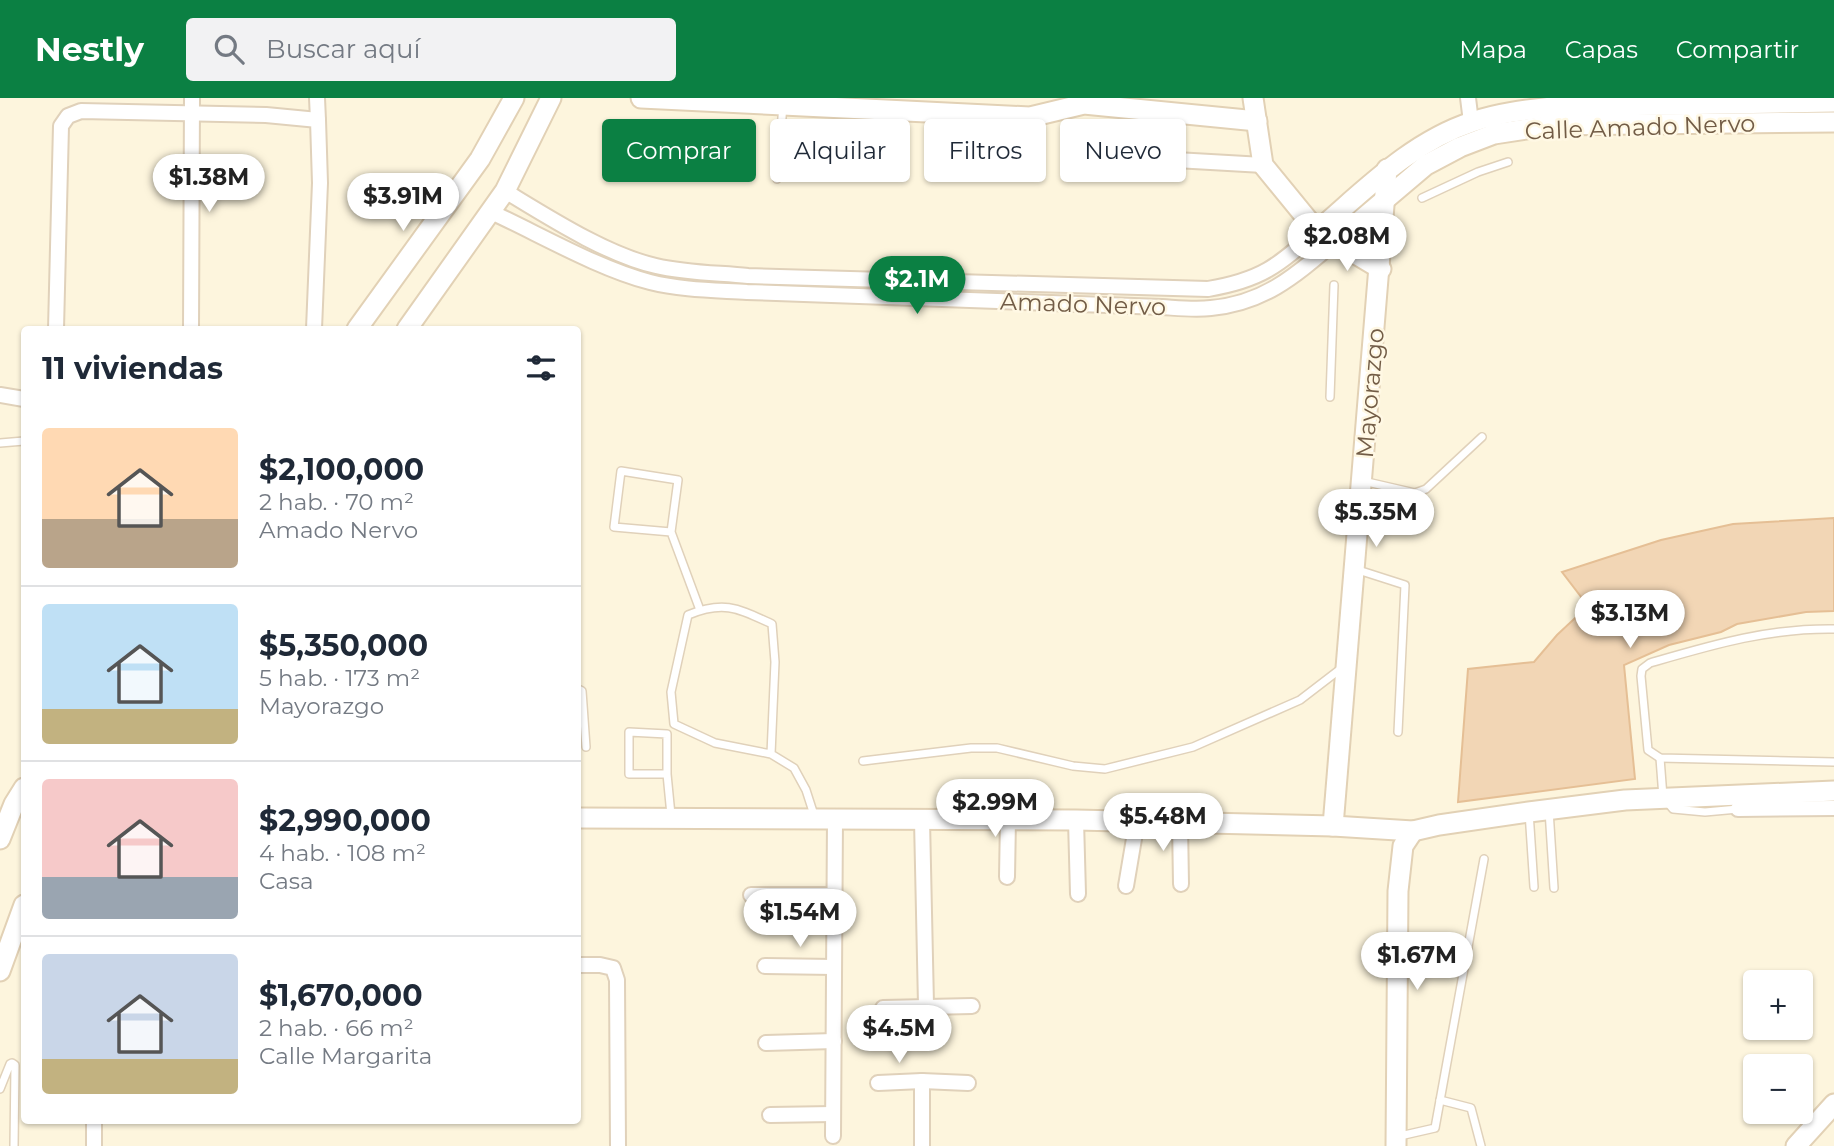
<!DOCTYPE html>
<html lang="es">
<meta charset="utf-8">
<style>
:root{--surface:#fff;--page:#f2f2f3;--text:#1f2937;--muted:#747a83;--line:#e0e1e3;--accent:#0b8043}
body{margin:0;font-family:Montserrat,sans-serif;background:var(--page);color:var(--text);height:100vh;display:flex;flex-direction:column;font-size:26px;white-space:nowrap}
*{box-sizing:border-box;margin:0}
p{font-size:23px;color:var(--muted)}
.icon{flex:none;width:38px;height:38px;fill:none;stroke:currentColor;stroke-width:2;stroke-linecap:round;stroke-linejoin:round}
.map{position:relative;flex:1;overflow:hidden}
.details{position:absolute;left:21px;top:228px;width:560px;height:798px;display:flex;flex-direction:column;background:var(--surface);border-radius:7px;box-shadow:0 2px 5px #0004}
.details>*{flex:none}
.top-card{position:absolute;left:602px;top:21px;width:665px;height:63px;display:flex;gap:14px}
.fabs{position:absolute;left:1743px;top:872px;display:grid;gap:14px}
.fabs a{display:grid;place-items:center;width:70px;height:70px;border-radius:7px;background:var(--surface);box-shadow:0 2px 5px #0004;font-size:35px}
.price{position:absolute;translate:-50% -60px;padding:0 16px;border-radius:24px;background:#fff;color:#222;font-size:23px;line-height:46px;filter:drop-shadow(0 2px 4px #0008)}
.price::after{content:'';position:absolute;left:50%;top:42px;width:21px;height:16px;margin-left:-10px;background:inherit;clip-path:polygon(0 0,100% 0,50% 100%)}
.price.current{background:var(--accent);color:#fff}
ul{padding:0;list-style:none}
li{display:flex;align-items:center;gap:21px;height:175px;padding:0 21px}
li+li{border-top:2px solid var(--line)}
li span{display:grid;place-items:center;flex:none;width:196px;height:140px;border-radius:7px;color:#555}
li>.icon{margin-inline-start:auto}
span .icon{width:84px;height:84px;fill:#fffc;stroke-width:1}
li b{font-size:30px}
h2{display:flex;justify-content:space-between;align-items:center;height:84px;padding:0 21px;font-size:30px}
.pill{padding:0 24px;border-radius:7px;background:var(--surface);box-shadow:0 2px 5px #0004;font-size:24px;line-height:63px}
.pill.current{background:var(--accent);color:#fff}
header{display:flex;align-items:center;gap:42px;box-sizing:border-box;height:98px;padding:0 35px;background:var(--accent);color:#fff}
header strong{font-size:33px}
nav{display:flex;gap:38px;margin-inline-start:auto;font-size:24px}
.search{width:490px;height:63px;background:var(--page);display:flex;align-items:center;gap:18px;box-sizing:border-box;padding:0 24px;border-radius:7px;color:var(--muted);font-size:26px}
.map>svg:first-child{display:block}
</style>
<header>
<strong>Nestly</strong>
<div class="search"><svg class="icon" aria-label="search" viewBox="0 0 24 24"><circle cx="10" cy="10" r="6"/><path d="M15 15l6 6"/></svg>Buscar aquí</div>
<nav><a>Mapa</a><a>Capas</a><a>Compartir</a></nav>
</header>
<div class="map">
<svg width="1834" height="1048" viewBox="0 0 1834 1048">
<rect width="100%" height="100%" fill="#fdf5dd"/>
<polygon fill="#f2d6b5" stroke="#e5bf95" stroke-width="2" points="1834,420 1834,513 1806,514 1737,526 1721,534 1669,547 1624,567 1635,681 1458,704 1468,571 1534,564 1557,537 1588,508 1562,474 1661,442 1733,426"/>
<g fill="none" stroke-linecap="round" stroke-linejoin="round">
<defs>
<g id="service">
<polyline points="777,81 783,7"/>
<polyline points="1422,100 1478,74 1508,64"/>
<polyline points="1330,299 1334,187"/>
<polyline points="0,345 24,343"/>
<polyline points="1363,383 1415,395 1426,391 1482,339"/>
<polyline points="671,434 678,382 621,373 614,429 671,434 700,512"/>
<polyline points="1355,471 1405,487 1398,634"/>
<path d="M1834,531C1768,530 1712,547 1650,565L1642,571L1641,578L1648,652L1660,660L1834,664"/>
<polyline points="578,591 582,593 586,649"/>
<path d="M771,656L775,564L772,526C739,511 725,502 688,517L671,594L674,626L715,645L771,656L794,670L806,692L815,720"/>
<polyline points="1660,660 1663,699 1673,711 1705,714 1738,711"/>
<polyline points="863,663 971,650 997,650 1073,668 1105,671 1193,649 1300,602 1343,569"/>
<polyline points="667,676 629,676 629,634 667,636 667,676 671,717"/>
<polyline points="1549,712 1554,790"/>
<polyline points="1529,714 1534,789"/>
<polyline points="0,991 10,966 12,965 15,967 14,1048"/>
<polyline points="1440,1002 1471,1010 1481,1048"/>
<polyline points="1400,1038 1435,1030 1484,761"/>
</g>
<g id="minor">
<polyline points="317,0 318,22"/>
<polyline points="1468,0 1471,24"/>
<polyline points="1071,56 1263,67"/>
<path d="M505,93C548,119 607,157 656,168C686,175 717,175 748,178L1208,191C1261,182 1278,168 1317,133"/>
<path d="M491,114C539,136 599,171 650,184C681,192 715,192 747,194L1162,209C1178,210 1195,212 1211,210C1265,205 1296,177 1335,144"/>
<polyline points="56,231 61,28 68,18 81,13 266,17 318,22 320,85 314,231"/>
<polyline points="191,231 192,0"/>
<polyline points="0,297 24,301"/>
<polyline points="1738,711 1834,710"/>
<polyline points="922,722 926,907"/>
<polyline points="1076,722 1078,796"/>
<polyline points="1180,725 1181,786"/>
<polyline points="1007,779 1008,721"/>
<polyline points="1126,788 1137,723"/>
<polyline points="751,797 834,797"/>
<polyline points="578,867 600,867 613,870 617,882 618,1048"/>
<polyline points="765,868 834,869"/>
<polyline points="883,910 972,908"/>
<polyline points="766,945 834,943"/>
<polyline points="922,983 922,1048"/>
<polyline points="878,985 922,983 968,985"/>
<polyline points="770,1017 833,1016"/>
<polyline points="94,1022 94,1048"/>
<polyline points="833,1038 835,721"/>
</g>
<g id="secondary">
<polyline points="641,0 1030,19 1084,6 1257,23"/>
<polyline points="1253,0 1263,67 1317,133 1381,171"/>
<path d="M1317,133C1365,92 1411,44 1472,24C1498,15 1525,12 1552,9L1834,4"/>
<polyline points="1335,144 1426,67 1460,49 1494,36 1553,27 1834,24"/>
<polyline points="357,231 480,61 514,0"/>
<polyline points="407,231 505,93 551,0"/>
<polyline points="578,720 1076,722 1333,728 1413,733 1439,727 1529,714 1625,702 1834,693"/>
<polyline points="1333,728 1387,71"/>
<polyline points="0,741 14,706 24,690"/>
<polyline points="0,873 24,807"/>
<polyline points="1396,1048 1398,793 1403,748 1413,733"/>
<polyline points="1796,1048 1834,1006"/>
</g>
</defs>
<use href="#service" stroke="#e0d1ba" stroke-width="10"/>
<use href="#minor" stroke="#e0d1ba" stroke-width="18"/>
<use href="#secondary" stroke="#e2d1b5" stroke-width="23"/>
<use href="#service" stroke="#fff" stroke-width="7"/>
<use href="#minor" stroke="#fff" stroke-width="14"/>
<use href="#secondary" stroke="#fff" stroke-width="19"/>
</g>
<g text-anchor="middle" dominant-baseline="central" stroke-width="5" stroke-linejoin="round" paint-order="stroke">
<g font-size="24" fill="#725c46" stroke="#fff8e4">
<text transform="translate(1640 29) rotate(-2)">Calle Amado Nervo</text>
<text transform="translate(1083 206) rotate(2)">Amado Nervo</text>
<text transform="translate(1370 295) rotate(-85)">Mayorazgo</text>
</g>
</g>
</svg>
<div class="fabs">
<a>+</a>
<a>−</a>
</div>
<b class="price" style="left:209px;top:116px">$1.38M</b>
<b class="price" style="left:403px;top:135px">$3.91M</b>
<b class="price" style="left:1347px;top:175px">$2.08M</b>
<b class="price current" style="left:917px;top:218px">$2.1M</b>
<b class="price" style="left:1376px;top:451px">$5.35M</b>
<b class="price" style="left:1630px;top:552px">$3.13M</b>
<b class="price" style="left:995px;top:741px">$2.99M</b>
<b class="price" style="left:1163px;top:755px">$5.48M</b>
<b class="price" style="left:800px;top:851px">$1.54M</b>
<b class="price" style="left:1417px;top:894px">$1.67M</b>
<b class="price" style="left:899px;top:967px">$4.5M</b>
<div class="top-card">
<a class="pill current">Comprar</a>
<a class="pill">Alquilar</a>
<a class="pill">Filtros</a>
<a class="pill">Nuevo</a>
</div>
<section class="details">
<h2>11 viviendas<svg class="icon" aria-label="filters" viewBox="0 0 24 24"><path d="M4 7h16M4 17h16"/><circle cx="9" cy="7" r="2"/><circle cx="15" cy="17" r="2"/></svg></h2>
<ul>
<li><span style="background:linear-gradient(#ffd9b3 65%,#b9a48a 0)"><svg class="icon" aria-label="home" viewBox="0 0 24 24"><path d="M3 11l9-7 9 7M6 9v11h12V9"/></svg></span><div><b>$2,100,000</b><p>2 hab. · 70 m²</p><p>Amado Nervo</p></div></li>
<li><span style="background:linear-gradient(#bfe0f5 75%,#c2b280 0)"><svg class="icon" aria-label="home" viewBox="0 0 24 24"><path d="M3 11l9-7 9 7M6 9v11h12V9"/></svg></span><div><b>$5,350,000</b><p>5 hab. · 173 m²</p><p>Mayorazgo</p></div></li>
<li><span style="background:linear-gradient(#f6c9c9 70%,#9aa5b1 0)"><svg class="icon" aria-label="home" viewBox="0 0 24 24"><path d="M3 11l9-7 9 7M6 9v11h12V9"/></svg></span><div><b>$2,990,000</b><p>4 hab. · 108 m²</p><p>Casa</p></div></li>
<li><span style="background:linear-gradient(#c9d6e8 75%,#c2b280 0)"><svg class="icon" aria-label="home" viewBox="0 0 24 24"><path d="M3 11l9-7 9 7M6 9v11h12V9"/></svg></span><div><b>$1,670,000</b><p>2 hab. · 66 m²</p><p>Calle Margarita</p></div></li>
</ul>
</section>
</div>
